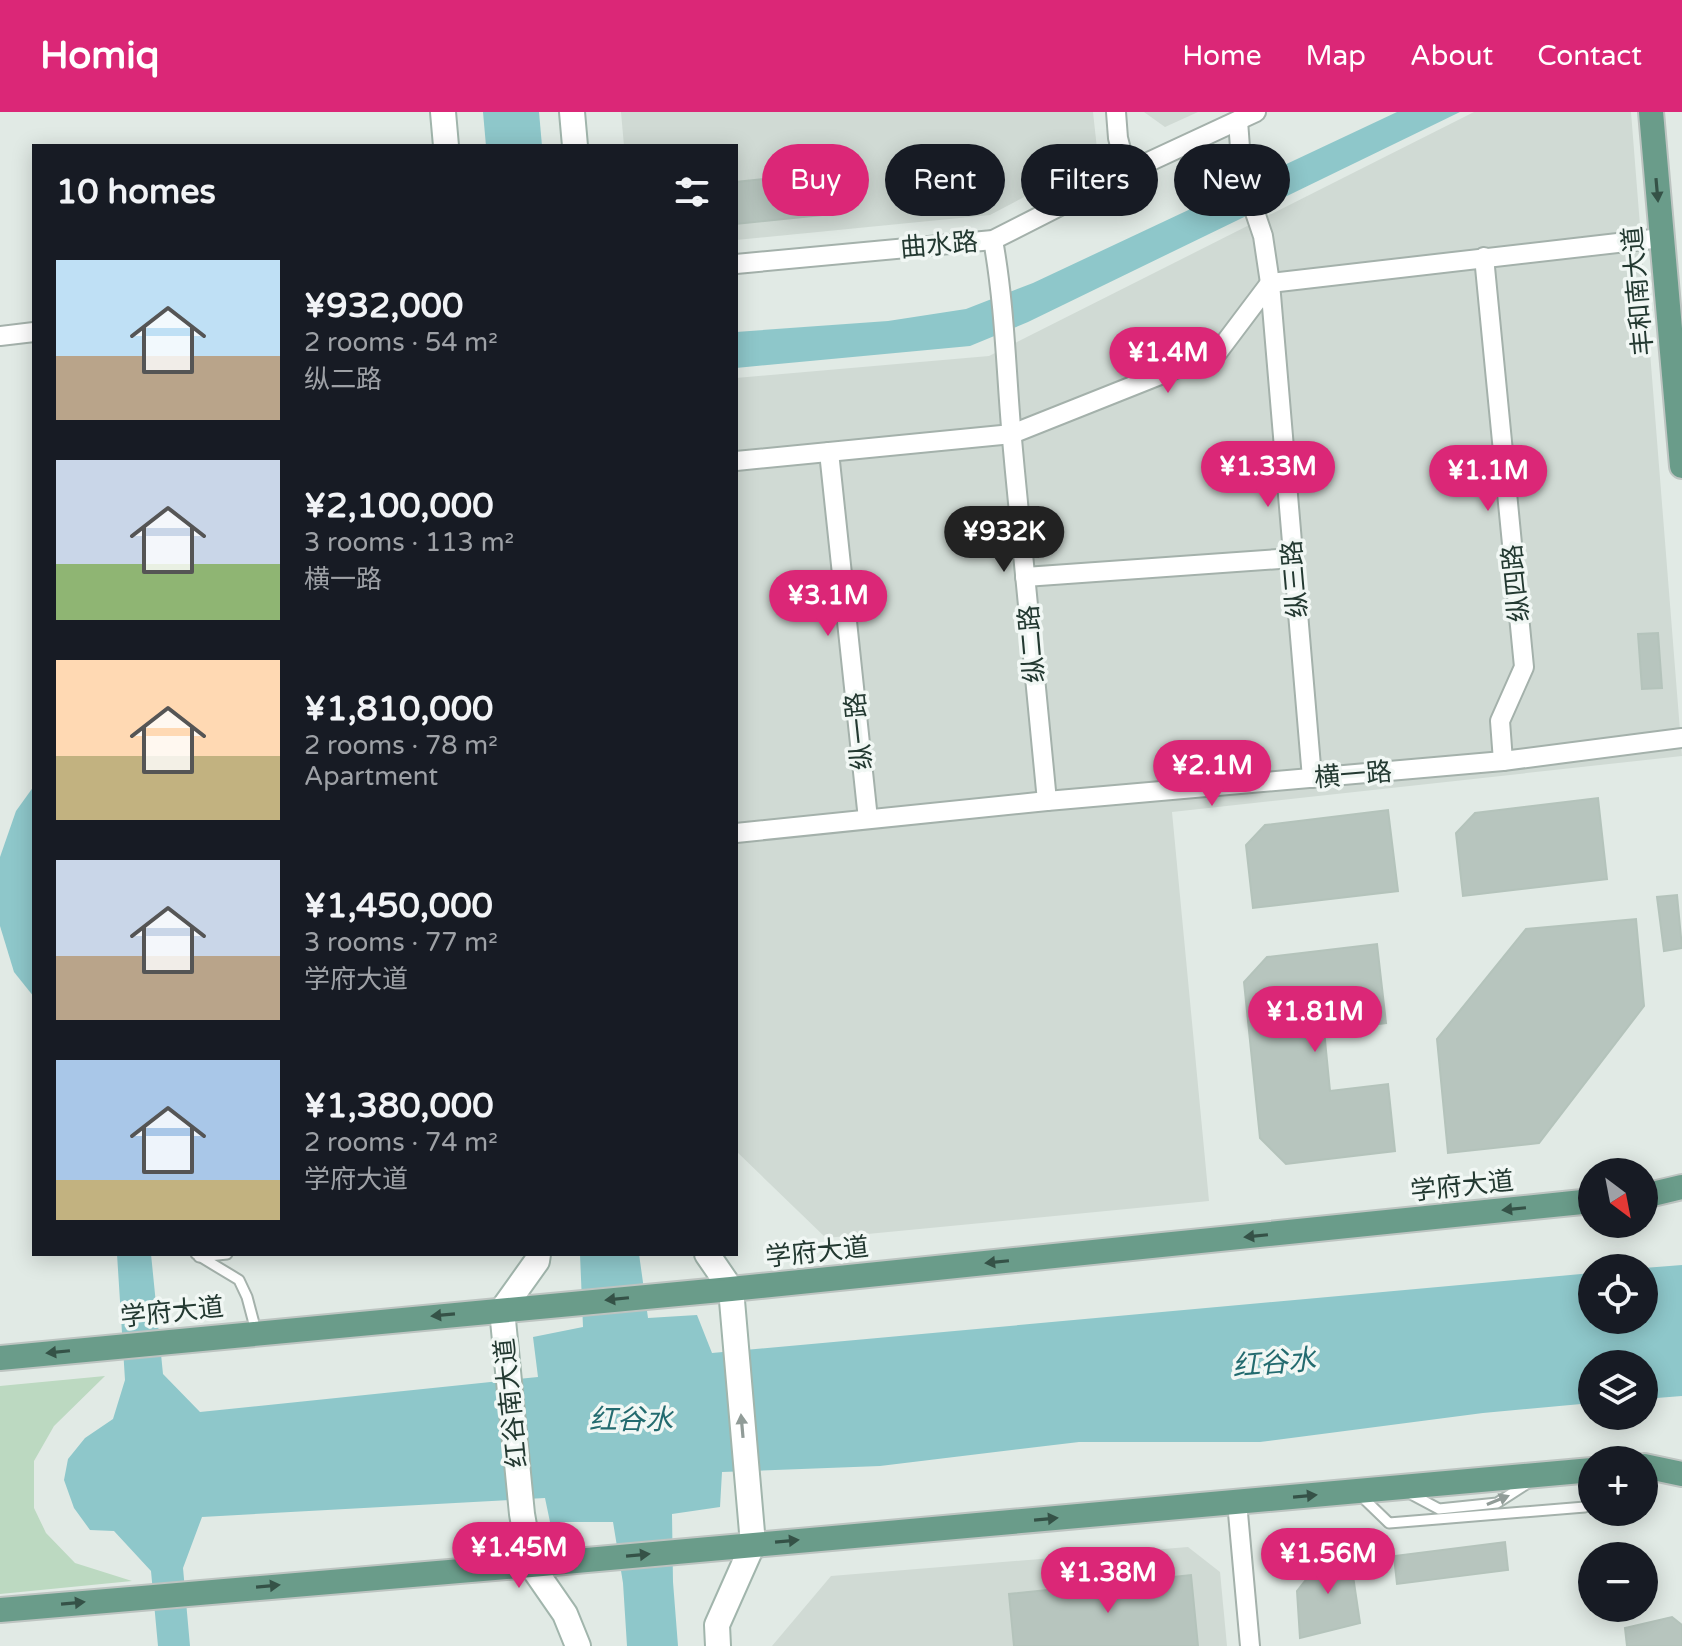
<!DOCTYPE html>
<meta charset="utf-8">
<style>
:root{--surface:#171b24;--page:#20242c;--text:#f1f3f6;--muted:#9ea1a6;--accent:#db2777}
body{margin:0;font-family:"Varela Round","Noto Sans SC",sans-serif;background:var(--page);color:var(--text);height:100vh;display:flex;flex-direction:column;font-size:30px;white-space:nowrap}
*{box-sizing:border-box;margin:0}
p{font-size:26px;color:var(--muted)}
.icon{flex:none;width:44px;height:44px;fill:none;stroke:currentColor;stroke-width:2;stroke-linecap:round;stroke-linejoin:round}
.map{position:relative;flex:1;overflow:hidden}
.panel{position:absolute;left:32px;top:32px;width:706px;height:1112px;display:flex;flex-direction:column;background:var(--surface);border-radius:0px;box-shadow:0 4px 20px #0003}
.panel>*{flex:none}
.hud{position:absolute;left:762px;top:32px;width:760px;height:72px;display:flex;gap:16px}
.needle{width:52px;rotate:148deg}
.controls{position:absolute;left:1578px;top:1046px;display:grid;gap:16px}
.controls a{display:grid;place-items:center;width:80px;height:80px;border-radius:50%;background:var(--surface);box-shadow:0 4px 20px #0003;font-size:40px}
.price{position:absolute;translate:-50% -68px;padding:0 18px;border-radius:28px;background:var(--accent);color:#fff;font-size:26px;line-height:52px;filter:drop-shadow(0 2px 4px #0008)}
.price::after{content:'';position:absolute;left:50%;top:48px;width:24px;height:18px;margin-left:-12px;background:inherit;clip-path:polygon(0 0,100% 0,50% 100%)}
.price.current{background:#222;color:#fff}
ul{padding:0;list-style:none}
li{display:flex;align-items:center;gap:24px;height:200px;padding:0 24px}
li span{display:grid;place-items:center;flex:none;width:224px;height:160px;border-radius:0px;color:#555}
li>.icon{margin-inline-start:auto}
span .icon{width:96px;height:96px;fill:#fffc;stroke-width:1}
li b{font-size:34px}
h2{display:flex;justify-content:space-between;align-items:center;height:96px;padding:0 24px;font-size:34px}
.chip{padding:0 28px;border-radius:36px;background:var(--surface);box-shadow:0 4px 20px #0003;font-size:28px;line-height:72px}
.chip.current{background:var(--accent);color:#fff}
header{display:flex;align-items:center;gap:48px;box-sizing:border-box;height:112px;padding:0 40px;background:var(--accent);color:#fff}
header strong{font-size:38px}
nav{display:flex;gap:44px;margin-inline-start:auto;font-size:28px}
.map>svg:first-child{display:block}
</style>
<header>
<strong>Homiq</strong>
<nav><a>Home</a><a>Map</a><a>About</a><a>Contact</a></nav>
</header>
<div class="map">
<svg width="1682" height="1534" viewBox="0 0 1682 1534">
<rect width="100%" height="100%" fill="#e1eae5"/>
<g fill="#d0dad4">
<polygon points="621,0 1093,0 1098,46 990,103 736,128 736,34 624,34"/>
<polygon points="1144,0 1198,0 1165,15"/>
<polygon points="1474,0 1631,0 1682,644 1172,700 1209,1089 826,1126 736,1039 736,266 989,244"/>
<polygon points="1188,1435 1220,1460 1227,1534 772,1534 831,1464"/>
</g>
<polygon fill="#bcd9c1" points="105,1264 54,1314 34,1349 34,1396 46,1421 75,1451 132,1469 0,1482 0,1274"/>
<g fill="#8ec7ca">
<polygon points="483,0 539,0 542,34 486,34"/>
<polygon points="1397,0 1460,0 1028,210 970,234 736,256 736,220 888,209 966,197 1033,171"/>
<polygon points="34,674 34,885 14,860 0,814 0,745 16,699"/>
<polygon points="117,1142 151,1142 163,1262 200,1300 538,1265 533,1225 583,1215 580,1142 639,1142 648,1206 697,1203 712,1241 1592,1161 1592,1208 1644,1208 1644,1156 1682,1153 1682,1284 1644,1287 1644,1252 1592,1252 1592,1291 1483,1301 1260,1330 1079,1330 880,1354 722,1360 720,1395 672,1402 673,1470 678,1534 627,1534 623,1471 613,1410 550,1410 545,1386 202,1405 183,1456 190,1534 158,1534 151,1459 114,1419 90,1418 74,1396 64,1368 68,1347 85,1326 113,1307 125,1268"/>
</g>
<g fill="#b7c5be" stroke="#b4c3bb" stroke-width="2">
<polygon points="827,60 831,102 736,112 736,70"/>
<polygon points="1658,521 1662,576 1642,577 1638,522"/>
<polygon points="1598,686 1607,767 1463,784 1456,721 1475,701"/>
<polygon points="1388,698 1398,779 1253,796 1246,733 1265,713"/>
<polygon points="1677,783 1682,836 1664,839 1657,785"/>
<polygon points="1636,807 1644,894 1539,1031 1448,1041 1437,927 1526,817"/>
<polygon points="1377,832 1386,911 1324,918 1330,979 1388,972 1395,1039 1286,1052 1260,1026 1244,870 1267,845"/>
<polygon points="1505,1430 1508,1458 1397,1472 1394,1444"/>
<polygon points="1349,1437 1360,1511 1300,1526 1297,1479 1328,1440"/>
<polygon points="1191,1463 1198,1534 1014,1534 1009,1482"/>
<polygon points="1672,1505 1682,1513 1682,1534 1627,1534 1625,1516"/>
</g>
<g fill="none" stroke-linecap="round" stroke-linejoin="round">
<defs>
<g id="service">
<polyline points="196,1142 239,1168 247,1185 256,1219"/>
<polyline points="199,1145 227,1142"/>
<polyline points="1409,1381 1439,1397 1497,1391 1528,1371"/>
<polyline points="1359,1382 1389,1411 1585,1395"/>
</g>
<g id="minor">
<polyline points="1116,0 1118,26 1127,60"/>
<polyline points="1238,9 1242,62 1263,124 1270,171 1312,666"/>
<path d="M993,128C1005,194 1006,260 1012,327C1023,448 1035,569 1047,689"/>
<polyline points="1484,145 1524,555 1500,609 1503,649"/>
<polyline points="736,152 993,128 1127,60 1256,0"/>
<polyline points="0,224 34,220"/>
<polyline points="829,340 868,707"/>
<polyline points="736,349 1012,322 1218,240 1270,171 1661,126"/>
<polyline points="1025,465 1293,446"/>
<polyline points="736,721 1047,689 1503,649 1682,626"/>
<polyline points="1237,1390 1250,1534"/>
</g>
<g id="secondary">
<polyline points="443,0 446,34"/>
<polyline points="572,0 575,34"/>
<polyline points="538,1142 537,1149 502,1198 522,1402 531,1453 565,1502 578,1534"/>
<polyline points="707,1142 731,1177 753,1432 717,1513 718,1534"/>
</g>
<g id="primary">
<polyline points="1651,0 1682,354"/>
<polyline points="1644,1084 1682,1075"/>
<polyline points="0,1246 731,1177 1592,1089"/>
<polyline points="1644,1354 1682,1362"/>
<polyline points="0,1498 531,1453 1592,1358"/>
</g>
</defs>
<use href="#service" stroke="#a4b1ab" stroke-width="13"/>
<use href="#minor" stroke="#a4b1ab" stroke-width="22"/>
<use href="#secondary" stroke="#a1b5ac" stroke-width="28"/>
<use href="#primary" stroke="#bdc4c1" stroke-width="28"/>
<use href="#service" stroke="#fff" stroke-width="9"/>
<use href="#minor" stroke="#fff" stroke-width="18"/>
<use href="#secondary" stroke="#fff" stroke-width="24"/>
<use href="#primary" stroke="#6a9c8a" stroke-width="24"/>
</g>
<defs><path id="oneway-solid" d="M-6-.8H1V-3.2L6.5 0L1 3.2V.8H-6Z" transform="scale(2)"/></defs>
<g fill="#355247">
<use href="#oneway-solid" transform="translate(1657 78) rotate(85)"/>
<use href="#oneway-solid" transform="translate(1514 1097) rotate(174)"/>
<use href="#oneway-solid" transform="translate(1256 1124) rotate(174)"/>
<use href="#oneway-solid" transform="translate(997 1150) rotate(174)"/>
<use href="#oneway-solid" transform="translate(617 1187) rotate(174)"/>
<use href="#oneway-solid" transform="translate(443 1203) rotate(175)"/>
<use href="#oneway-solid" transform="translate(58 1240) rotate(174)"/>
<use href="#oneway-solid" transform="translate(1305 1384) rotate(-5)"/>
<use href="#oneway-solid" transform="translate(1046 1407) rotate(-5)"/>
<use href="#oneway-solid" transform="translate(787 1429) rotate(-5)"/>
<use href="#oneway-solid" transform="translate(638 1443) rotate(-5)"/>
<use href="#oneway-solid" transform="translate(268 1474) rotate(-5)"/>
<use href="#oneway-solid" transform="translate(73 1491) rotate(-5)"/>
</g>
<g fill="#919c98">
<use href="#oneway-solid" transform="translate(742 1314) rotate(-95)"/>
<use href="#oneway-solid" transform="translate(1498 1388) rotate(-22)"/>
</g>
<g text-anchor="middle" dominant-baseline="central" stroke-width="7" stroke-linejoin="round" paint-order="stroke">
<g font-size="26" fill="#233931" stroke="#f1f7f4">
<text transform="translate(939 133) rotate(-5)">曲水路</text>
<text transform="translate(1638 179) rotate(-95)">丰和南大道</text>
<text transform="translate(1295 467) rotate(-95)">纵三路</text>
<text transform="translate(1516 471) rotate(-96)">纵四路</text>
<text transform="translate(1032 532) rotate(-95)">纵二路</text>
<text transform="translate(859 619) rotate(-96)">纵一路</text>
<text transform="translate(1353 663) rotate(-5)">横一路</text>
<text transform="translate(1462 1074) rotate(-6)">学府大道</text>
<text transform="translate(817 1140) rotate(-6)">学府大道</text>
<text transform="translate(172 1200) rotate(-6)">学府大道</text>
<text transform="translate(511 1291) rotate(-96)">红谷南大道</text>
</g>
<g font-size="28" font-style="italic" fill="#236b6f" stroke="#f1f7f4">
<text transform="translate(1274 1251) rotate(-5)">红谷水</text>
<text x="631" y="1308">红谷水</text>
</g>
</g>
</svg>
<div class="controls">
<a><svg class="needle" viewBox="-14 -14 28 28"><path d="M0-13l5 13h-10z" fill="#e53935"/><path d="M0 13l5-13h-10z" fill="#9ea1a6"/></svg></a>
<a><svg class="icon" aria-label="locate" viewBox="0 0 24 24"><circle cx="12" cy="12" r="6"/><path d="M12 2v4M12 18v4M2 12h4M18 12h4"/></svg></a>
<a><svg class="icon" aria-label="layers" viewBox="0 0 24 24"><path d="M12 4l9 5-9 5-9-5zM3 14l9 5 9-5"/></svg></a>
<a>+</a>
<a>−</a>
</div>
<b class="price" style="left:1168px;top:283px">¥1.4M</b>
<b class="price" style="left:1268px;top:397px">¥1.33M</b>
<b class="price" style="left:1488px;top:401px">¥1.1M</b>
<b class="price current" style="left:1004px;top:462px">¥932K</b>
<b class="price" style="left:828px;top:526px">¥3.1M</b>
<b class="price" style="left:1212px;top:696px">¥2.1M</b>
<b class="price" style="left:1315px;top:942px">¥1.81M</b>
<b class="price" style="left:519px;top:1478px">¥1.45M</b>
<b class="price" style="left:1328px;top:1484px">¥1.56M</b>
<b class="price" style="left:1108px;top:1503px">¥1.38M</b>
<div class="hud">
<a class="chip current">Buy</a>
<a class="chip">Rent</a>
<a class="chip">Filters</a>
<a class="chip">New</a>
</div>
<section class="panel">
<h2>10 homes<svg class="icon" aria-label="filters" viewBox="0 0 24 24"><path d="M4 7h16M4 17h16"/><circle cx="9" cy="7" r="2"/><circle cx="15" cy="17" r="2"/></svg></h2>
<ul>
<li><span style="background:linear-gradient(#bfe0f5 60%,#b9a48a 0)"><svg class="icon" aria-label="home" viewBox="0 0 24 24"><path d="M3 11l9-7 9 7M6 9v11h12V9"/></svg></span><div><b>¥932,000</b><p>2 rooms · 54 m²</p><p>纵二路</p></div></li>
<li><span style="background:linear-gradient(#c9d6e8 65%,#8fb573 0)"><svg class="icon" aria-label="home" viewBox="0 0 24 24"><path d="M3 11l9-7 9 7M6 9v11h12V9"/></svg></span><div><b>¥2,100,000</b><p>3 rooms · 113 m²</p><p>横一路</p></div></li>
<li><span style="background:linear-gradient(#ffd9b3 60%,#c2b280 0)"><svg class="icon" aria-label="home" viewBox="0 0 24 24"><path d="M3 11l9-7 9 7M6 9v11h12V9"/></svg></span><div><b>¥1,810,000</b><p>2 rooms · 78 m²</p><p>Apartment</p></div></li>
<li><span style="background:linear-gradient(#c9d6e8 60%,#b9a48a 0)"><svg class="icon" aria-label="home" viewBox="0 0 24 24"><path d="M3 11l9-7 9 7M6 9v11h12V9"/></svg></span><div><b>¥1,450,000</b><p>3 rooms · 77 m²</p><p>学府大道</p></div></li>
<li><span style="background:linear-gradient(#a9c7e8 75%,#c2b280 0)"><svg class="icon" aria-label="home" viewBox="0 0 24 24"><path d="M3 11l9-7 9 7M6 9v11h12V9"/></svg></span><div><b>¥1,380,000</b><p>2 rooms · 74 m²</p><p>学府大道</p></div></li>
</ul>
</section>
</div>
